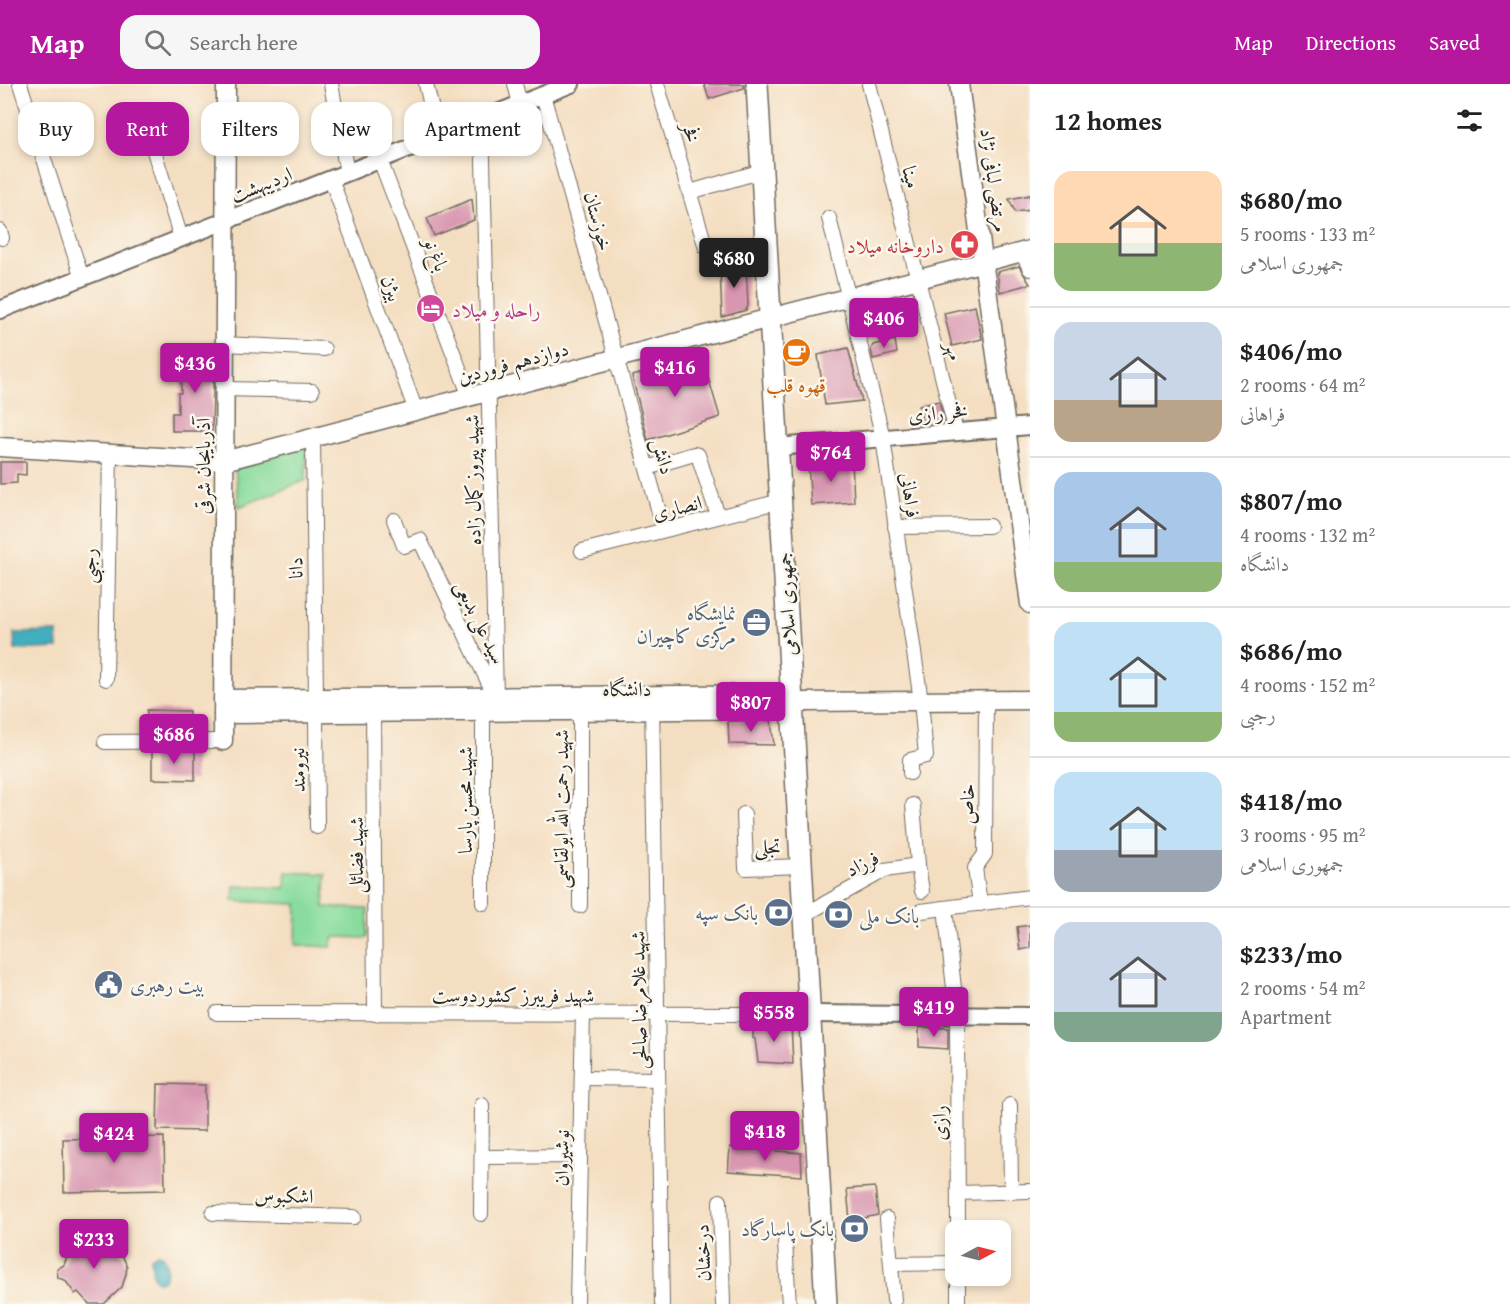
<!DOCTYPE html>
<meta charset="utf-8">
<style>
:root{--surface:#fff;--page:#f6f6f6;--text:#222;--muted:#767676;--line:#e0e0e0;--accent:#b5179e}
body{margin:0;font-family:"Gentium Book Plus",Amiri,serif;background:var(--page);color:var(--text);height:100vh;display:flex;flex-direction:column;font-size:22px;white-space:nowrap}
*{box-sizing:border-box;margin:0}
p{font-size:20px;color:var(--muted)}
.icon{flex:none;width:33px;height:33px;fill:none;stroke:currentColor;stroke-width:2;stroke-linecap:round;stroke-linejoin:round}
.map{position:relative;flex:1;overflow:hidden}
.side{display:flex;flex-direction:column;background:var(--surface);width:480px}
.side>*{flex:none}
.guide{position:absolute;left:18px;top:18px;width:570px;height:54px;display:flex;gap:12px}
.needle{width:39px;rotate:83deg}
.fabs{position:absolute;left:945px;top:1136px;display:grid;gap:12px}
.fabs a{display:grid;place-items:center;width:66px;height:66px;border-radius:12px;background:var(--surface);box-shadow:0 3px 9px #0003;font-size:30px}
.price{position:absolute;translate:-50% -51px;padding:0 14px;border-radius:6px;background:var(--accent);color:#fff;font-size:20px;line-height:39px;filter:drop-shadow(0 2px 3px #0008)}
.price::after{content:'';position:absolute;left:50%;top:36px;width:18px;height:14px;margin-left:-9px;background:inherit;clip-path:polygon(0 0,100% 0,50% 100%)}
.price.current{background:#222;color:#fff}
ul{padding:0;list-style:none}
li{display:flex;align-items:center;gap:18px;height:150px;padding:0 24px}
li+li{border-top:2px solid var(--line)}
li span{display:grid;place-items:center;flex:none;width:168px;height:120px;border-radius:18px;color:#555}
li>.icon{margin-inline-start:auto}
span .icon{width:72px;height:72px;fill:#fffc;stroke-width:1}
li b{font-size:26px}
h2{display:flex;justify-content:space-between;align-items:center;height:72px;padding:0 24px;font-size:26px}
.chip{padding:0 21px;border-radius:18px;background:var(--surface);box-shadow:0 3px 9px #0003;font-size:21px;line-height:54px}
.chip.current{background:var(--accent);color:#fff}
header{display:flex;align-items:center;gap:36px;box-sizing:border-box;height:84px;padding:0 30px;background:var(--accent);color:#fff}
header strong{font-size:28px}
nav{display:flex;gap:33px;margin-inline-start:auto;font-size:21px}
.search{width:420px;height:54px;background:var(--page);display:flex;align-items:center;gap:15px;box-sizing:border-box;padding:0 21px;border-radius:18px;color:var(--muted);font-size:22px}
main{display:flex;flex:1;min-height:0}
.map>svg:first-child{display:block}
</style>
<header>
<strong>Map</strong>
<div class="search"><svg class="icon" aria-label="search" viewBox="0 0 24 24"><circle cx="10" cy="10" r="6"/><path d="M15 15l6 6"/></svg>Search here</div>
<nav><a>Map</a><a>Directions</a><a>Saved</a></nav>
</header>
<main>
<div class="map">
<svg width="1030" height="1220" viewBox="0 0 1030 1220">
<rect width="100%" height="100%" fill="#fbf7ec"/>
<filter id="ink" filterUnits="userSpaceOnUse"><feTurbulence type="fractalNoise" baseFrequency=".0167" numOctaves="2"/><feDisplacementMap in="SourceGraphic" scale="12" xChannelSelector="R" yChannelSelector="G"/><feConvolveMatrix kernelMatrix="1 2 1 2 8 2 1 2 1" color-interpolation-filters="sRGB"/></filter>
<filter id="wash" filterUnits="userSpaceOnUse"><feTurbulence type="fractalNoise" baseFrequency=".008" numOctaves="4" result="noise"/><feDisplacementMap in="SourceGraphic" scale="24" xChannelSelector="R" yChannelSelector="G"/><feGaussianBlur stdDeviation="1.35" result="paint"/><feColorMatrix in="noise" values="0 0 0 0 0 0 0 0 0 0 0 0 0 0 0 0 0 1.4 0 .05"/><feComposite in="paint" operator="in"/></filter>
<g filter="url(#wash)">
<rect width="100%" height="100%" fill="#f4dec1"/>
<g fill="#89dc9d" stroke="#5a8464" stroke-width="1.5">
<polygon points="307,361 306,396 239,423 235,385"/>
<polygon points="286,788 326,790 324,823 368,825 367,854 334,853 331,863 296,861 297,820 233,817 234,802 285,804"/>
</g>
<g fill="#42afbf" stroke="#366d75" stroke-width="1.5">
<polygon points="57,548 58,564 15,566 14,549"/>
<path d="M157,1169L164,1172C168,1182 168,1188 163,1197H157L153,1192L151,1173Z"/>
</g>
<g id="blocks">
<g fill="#d896b0">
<polygon points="704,0 744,0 744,4 709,15"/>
<polygon points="1030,111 1030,126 1015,128 1009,115"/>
<polygon points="472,115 474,136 434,152 427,134"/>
<polygon points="746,179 748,222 746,226 722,233 720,185 724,182"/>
<polygon points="1019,182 1030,200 1000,208 997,188"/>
<polygon points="887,220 891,238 867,243 862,225"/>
<polygon points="975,222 982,255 952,262 944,229"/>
<polygon points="895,256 897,269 873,275 871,265 873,261"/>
<polygon points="848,264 862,317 825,321 818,271"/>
<polygon points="214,271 212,347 172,347 172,329 178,329 178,309 181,309 181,291 176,287 177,274 181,272"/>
<polygon points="702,273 720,333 648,356 632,292"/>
<polygon points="939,317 944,337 922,339 919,322"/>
<polygon points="852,377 854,418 811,421 808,379"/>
<polygon points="0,378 26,378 26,391 17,390 17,399 0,400"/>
<polygon points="147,626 189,627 188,648 146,649"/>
<polygon points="771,636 774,661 729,660 728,637"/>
<polygon points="188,666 195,667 195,696 152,695 152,667"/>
<polygon points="1030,841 1030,864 1020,866 1017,843"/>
<polygon points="753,939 791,940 793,980 758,978 755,955 753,954"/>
<polygon points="919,943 948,944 948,965 919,963"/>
<polygon points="158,1000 205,1001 205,1047 157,1046"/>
<polygon points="164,1053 165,1106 64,1108 63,1055"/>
<polygon points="730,1063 801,1069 802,1092 728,1087"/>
<polygon points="875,1103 878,1131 850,1137 847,1105"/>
<polygon points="97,1146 122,1171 127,1182 126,1190 122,1203 104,1220 89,1220 78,1208 75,1210 65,1196 58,1194 57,1185 64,1181 69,1167 76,1162 78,1163"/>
</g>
</g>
</g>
<g filter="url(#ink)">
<use href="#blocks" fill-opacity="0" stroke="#716a60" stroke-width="1.5"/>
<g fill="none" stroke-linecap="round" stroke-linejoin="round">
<defs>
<g id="minor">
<polyline points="20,0 82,194"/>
<polyline points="331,0 347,89"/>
<polyline points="426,0 438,52"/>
<polyline points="515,0 520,20"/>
<polyline points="657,0 706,164"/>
<polyline points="869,0 956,348"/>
<polyline points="543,11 664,446"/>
<polyline points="482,35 496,612"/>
<polyline points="145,38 181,154"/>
<polyline points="380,76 470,313"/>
<polyline points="331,95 416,327"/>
<polyline points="690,108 762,87"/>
<polyline points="829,134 883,354 921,617 926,672 910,676 910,689"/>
<polyline points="0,147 2,154"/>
<polyline points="1022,168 1030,185"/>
<polyline points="225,260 324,265"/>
<polyline points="225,305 312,307"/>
<polyline points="313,354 316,614"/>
<polyline points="647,384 694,370 698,371 718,432"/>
<polyline points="394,436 404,462 420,456 493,608"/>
<polyline points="895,443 989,442"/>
<polyline points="582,467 781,417"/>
<polyline points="106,595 110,370"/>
<polyline points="652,619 662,1220"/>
<polyline points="373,620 375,930"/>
<polyline points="483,620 483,819"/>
<polyline points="580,627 580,822"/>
<polyline points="316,629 317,743"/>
<polyline points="105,658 223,657"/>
<polyline points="744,730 746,784 801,782"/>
<polyline points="918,781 922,807"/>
<polyline points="980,820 975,784 985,770 986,616"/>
<polyline points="945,824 957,931 958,1146"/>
<polyline points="921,827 1030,813"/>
<polyline points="804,831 885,786 918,781 913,721"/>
<polyline points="217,929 810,930"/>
<polyline points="582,994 658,995"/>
<polyline points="1010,1021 1011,1108"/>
<polyline points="482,1073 580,1072"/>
<polyline points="958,1109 1030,1107"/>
<polyline points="720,1117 723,1220"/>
<polyline points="213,1129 354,1133"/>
<polyline points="481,1130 482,1021"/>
<polyline points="887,1135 894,1216"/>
<polyline points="785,1159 789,1220"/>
<polyline points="891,1180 956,1179"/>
<polyline points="958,1191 958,1220"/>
<polyline points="577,1220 583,929"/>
</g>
<g id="tertiary">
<polyline points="0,226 571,0"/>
<polyline points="777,363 1030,342"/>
<polyline points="810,930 1030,932"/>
</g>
<g id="secondary">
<polyline points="959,0 1030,520"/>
<polyline points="0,363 224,377 1030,166"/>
<polyline points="223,615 791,610"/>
<polyline points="223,630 792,625 804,618 1030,616"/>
<polyline points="223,657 226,0"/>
</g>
<polyline id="primary" points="757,0 826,1220"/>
</defs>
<use href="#minor" stroke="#716a60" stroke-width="16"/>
<use href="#tertiary" stroke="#716a60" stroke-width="20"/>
<use href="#secondary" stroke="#716a60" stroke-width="21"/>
<use href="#primary" stroke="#716a60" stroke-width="24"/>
<use href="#minor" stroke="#fff" stroke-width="14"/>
<use href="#tertiary" stroke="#fff" stroke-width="16"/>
<use href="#secondary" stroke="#fff" stroke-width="18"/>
<use href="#primary" stroke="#fff" stroke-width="21"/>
</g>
</g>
<defs>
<symbol id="pharmacy-disc" viewBox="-11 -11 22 22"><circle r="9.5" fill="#e0444e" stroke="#fbf7ec"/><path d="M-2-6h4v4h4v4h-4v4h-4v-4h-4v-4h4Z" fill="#fff"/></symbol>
<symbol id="hotel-disc" viewBox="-11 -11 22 22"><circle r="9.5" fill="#d1479c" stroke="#fbf7ec"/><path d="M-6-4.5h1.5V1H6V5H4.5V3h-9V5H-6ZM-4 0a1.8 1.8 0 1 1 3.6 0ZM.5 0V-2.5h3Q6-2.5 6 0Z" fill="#fff"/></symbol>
<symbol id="cafe-disc" viewBox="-11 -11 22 22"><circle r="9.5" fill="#e8710a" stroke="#fbf7ec"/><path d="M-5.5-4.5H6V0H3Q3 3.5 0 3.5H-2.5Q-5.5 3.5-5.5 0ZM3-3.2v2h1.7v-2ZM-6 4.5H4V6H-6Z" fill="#fff"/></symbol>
<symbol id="office-disc" viewBox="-11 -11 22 22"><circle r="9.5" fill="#5c6f8a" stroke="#fbf7ec"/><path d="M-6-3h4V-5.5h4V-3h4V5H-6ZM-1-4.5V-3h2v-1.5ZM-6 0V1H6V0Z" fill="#fff"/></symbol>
<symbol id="bank-disc" viewBox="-11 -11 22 22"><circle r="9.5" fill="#5c6f8a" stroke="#fbf7ec"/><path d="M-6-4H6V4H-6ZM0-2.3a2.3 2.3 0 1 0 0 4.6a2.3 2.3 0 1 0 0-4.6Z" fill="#fff"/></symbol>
<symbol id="civic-disc" viewBox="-11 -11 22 22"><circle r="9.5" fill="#5c6f8a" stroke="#fbf7ec"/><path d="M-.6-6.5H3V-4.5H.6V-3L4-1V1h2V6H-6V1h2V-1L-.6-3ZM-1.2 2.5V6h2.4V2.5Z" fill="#fff"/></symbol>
</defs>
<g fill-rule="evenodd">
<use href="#pharmacy-disc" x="948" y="144" width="33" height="33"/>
<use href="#hotel-disc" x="414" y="208" width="33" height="33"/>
<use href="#cafe-disc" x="780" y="252" width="33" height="33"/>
<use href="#office-disc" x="740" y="522" width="33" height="33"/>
<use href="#bank-disc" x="762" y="812" width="33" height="33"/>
<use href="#bank-disc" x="822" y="814" width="33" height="33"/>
<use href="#civic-disc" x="92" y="884" width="33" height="33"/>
<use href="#bank-disc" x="838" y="1128" width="33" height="33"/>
</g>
<g text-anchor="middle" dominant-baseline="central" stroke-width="5" stroke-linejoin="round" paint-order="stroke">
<g font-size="20" fill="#2b2b2b" stroke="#fbf7ec">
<text transform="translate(692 48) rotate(73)">فخر</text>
<text transform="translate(912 93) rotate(76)">مینا</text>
<text transform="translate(995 96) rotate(82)">مرتضی لبافی نژاد</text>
<text transform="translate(261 100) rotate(-22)">اردیبهشت</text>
<text transform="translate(599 137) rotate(75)">خوزستان</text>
<text transform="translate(437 170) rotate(69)">باغ نو</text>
<text transform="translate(392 204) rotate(70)">بیژن</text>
<text transform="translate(955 267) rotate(76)">مهر</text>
<text transform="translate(513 278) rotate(-15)">دوازدهم فروردین</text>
<text transform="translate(938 328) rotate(-5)">فخر رازی</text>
<text transform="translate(664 372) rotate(75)">دانش</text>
<text transform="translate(202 382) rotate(-90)">آذربایجان شرقی</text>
<text transform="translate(472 396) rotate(-91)">شهید پیروز کمال زاده</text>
<text transform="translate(911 411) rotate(82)">فراهانی</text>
<text transform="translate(677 423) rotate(-14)">انصاری</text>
<text transform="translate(88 482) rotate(-89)">رجبی</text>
<text transform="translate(295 484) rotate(-91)">دانا</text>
<text transform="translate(786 520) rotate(-93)">جمهوری اسلامی</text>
<text transform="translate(481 538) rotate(64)">سید علی بدیعی</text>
<text x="627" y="604">دانشگاه</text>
<text transform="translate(297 686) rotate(-91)">نیرومند</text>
<text transform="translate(464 716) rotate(-90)">شهید محسن پارسا</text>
<text transform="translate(966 720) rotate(-90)">خاص</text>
<text transform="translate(560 725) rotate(-90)">شهید رحمت الله ابولقاسمی</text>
<text transform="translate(768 762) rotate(4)">تجلی</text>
<text transform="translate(355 771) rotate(-90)">شهید فضائلی</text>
<text transform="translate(862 779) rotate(-26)">فرزاد</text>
<text x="513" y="910">شهید فریبرز کشوردوست</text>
<text transform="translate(638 916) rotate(-91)">شهید غلامرضا صالحی</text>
<text transform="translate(938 1039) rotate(-90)">رازی</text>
<text transform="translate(561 1074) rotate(-89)">نوشیروان</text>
<text transform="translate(284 1111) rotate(1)">اشکبوس</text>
<text transform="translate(702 1169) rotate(-92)">درخشان</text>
</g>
<g font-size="20" fill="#be3a42" stroke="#fbf7ec" text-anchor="end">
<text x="944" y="161">داروخانه میلاد</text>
</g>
<g font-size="20" fill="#b23c85" stroke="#fbf7ec" text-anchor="start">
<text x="452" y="225">راحله و میلاد</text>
</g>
<g font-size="20" fill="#c56008" stroke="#fbf7ec">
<text x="796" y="300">قهوه قلب</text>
</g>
<g font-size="20" fill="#4e5e75" stroke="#fbf7ec" text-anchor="end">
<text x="736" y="528">نمایشگاه<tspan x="736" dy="23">مرکزی کاچیران</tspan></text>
<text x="758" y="828">بانک سپه</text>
<text x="859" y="831" text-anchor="start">بانک ملی</text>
<text x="130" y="900" text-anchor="start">بیت رهبری</text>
<text x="834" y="1144">بانک پاسارگاد</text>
</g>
</g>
</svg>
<div class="fabs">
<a><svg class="needle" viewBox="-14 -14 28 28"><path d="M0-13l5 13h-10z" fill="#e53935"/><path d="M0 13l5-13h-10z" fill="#767676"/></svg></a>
</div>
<b class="price current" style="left:734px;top:205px">$680</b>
<b class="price" style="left:884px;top:265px">$406</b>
<b class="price" style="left:195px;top:310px">$436</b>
<b class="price" style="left:675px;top:314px">$416</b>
<b class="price" style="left:831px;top:399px">$764</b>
<b class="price" style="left:751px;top:649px">$807</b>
<b class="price" style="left:174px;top:681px">$686</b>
<b class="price" style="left:934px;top:954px">$419</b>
<b class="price" style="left:774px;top:959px">$558</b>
<b class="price" style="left:765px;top:1078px">$418</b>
<b class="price" style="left:114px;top:1080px">$424</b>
<b class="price" style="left:94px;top:1186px">$233</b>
<div class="guide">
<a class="chip">Buy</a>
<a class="chip current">Rent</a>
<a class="chip">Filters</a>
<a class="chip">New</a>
<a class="chip">Apartment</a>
</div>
</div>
<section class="side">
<h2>12 homes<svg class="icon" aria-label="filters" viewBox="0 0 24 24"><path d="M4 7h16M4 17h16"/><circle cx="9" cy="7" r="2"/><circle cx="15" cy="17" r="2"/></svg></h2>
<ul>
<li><span style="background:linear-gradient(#ffd9b3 60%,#8fb573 0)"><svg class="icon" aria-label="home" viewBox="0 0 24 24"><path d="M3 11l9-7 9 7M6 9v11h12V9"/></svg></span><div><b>$680/mo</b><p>5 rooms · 133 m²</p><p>جمهوری اسلامی</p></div></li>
<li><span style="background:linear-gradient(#c9d6e8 65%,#b9a48a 0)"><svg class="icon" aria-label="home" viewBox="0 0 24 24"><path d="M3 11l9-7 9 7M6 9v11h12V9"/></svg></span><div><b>$406/mo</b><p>2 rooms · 64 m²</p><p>فراهانی</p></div></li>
<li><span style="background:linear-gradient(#a9c7e8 75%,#8fb573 0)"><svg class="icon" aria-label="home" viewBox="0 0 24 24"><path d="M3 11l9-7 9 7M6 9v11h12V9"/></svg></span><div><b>$807/mo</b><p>4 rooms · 132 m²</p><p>دانشگاه</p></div></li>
<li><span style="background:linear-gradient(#bfe0f5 75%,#8fb573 0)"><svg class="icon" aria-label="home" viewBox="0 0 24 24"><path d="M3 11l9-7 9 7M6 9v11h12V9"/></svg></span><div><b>$686/mo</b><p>4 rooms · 152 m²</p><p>رجبی</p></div></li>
<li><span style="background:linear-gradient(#bfe0f5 65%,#9aa5b1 0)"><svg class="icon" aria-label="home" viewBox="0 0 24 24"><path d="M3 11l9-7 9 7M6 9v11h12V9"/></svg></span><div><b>$418/mo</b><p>3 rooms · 95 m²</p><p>جمهوری اسلامی</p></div></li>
<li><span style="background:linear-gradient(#c9d6e8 75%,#7fa58c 0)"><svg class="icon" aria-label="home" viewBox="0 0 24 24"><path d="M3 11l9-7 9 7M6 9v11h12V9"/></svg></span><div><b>$233/mo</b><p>2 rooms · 54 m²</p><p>Apartment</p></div></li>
</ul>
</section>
</main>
